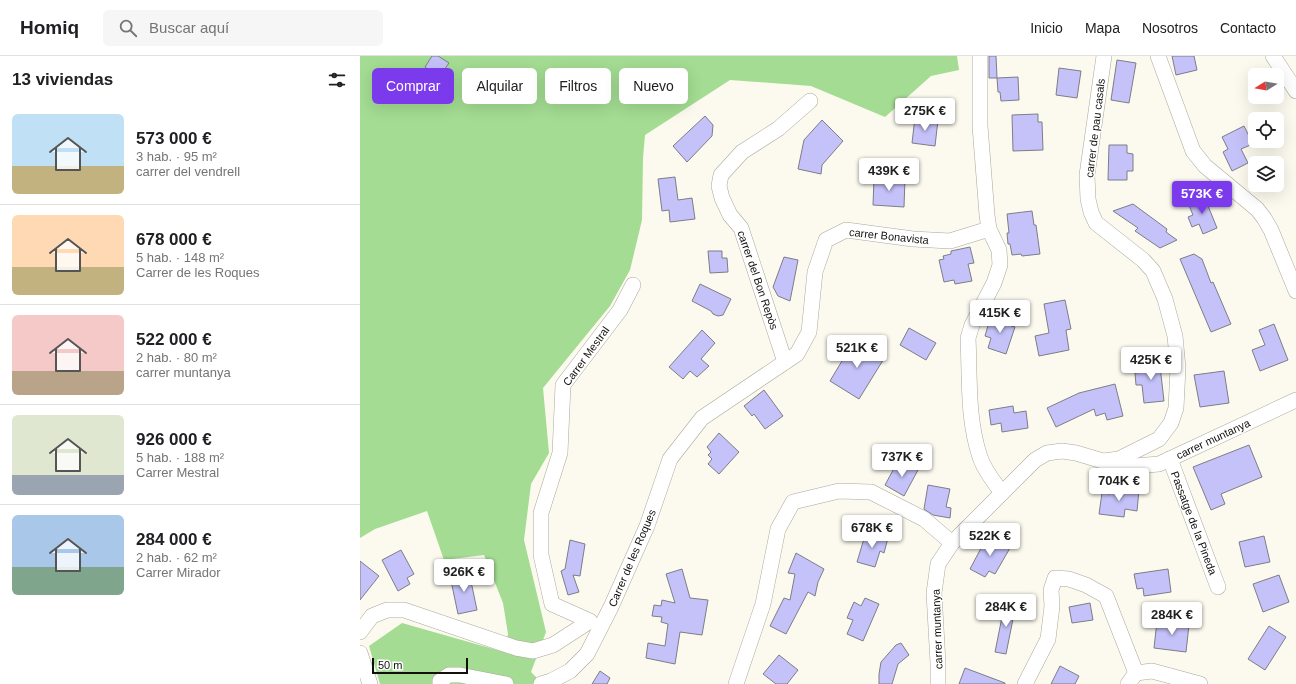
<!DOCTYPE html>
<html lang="es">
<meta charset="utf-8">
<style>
:root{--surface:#fff;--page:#f6f6f6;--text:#202124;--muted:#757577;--line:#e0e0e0;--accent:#7c3aed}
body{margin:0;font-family:Arial,sans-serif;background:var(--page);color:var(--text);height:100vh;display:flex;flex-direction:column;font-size:15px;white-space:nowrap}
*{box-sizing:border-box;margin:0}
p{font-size:13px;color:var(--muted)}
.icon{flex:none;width:22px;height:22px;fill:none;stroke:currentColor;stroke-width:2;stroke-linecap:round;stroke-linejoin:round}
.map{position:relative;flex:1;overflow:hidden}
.drawer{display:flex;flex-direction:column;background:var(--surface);width:360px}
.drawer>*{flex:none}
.top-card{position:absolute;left:12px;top:12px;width:380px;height:36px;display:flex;gap:8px}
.needle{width:26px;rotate:259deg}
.fabs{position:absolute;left:888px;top:12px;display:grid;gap:8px}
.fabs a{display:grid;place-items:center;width:36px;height:36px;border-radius:6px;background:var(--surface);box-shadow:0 4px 16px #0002;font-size:20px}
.scale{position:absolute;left:12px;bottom:10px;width:96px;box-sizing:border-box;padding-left:4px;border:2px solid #11100c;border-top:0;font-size:11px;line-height:14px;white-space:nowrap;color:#11100c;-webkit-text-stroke:3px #fff;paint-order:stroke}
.price{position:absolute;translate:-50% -34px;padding:0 9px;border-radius:4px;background:#fff;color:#222;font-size:13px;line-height:26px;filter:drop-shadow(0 1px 2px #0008)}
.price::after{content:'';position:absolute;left:50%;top:24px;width:12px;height:9px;margin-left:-6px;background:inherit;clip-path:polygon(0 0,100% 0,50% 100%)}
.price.selected{background:var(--accent);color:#fff}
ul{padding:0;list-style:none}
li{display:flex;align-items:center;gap:12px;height:100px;padding:0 12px}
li+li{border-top:1px solid var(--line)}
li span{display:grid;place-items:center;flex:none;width:112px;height:80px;border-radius:6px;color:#555}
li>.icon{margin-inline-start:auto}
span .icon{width:48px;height:48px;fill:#fffc;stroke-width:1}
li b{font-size:17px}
h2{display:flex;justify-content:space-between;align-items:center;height:48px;padding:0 12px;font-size:17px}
.chip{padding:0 14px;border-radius:6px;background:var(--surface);box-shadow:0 4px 16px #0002;font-size:14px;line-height:36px}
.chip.selected{background:var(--accent);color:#fff}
header{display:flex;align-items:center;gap:24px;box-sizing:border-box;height:56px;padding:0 20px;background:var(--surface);border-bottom:1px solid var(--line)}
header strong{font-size:19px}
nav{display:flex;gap:22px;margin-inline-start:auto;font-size:14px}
.search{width:280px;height:36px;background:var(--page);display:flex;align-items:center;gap:10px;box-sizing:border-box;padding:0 14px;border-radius:6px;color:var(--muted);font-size:15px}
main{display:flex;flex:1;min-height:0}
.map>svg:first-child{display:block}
</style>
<header>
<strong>Homiq</strong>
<div class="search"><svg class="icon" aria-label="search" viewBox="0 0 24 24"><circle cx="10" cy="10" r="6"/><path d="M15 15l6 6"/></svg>Buscar aquí</div>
<nav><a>Inicio</a><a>Mapa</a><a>Nosotros</a><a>Contacto</a></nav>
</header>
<main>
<section class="drawer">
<h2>13 viviendas<svg class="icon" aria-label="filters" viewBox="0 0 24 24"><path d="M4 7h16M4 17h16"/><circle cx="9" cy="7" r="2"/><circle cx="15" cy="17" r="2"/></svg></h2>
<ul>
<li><span style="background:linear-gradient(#bfe0f5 65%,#c2b280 0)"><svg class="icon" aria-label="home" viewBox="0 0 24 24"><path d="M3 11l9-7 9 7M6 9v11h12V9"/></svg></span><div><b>573 000 €</b><p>3 hab. · 95 m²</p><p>carrer del vendrell</p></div></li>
<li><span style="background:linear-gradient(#ffd9b3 65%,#c2b280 0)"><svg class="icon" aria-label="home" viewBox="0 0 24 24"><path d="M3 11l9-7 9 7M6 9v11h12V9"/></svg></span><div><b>678 000 €</b><p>5 hab. · 148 m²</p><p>Carrer de les Roques</p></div></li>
<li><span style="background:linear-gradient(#f6c9c9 70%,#b9a48a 0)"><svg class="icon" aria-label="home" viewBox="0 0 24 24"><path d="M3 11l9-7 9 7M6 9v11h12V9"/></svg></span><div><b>522 000 €</b><p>2 hab. · 80 m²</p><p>carrer muntanya</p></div></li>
<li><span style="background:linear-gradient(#dfe7d0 75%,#9aa5b1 0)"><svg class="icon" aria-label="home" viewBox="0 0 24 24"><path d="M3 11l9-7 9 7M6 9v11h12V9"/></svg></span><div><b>926 000 €</b><p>5 hab. · 188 m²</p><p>Carrer Mestral</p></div></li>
<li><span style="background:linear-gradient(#a9c7e8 65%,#7fa58c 0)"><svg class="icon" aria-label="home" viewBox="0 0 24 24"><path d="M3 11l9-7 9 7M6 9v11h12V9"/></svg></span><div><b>284 000 €</b><p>2 hab. · 62 m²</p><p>Carrer Mirador</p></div></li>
</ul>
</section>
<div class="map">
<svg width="936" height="628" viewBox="0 0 936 628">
<rect width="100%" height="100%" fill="#fcfaee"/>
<polygon fill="#a3dc92" points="0,0 597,0 599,14 571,20 525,61 451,30 370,24 285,79 283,102 282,164 270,214 250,250 183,332 189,397 171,428 164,484 186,576 171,616 183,628 20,628 9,590 42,567 144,596 148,578 143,547 124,499 84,504 67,455 15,473 0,482"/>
<g fill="#c4c2f8" stroke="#7d7d87">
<polygon points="72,0 78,0 89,7 79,21 65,11"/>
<polygon points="629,0 636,0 637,22 658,21 659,44 641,45 640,36 638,36 637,22 629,22"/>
<polygon points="812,0 834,0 837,14 816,19"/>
<polygon points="757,4 776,7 769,47 751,44"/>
<polygon points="699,12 721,15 717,42 696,39"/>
<polygon points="52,26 62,33 57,41 47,35"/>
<polygon points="678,58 678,66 682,66 683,94 653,95 652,59"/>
<polygon points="345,60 353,69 352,80 327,106 313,90"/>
<polygon points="555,61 578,64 575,90 552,87"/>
<polygon points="462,64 483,85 462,109 461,118 438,113 444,84"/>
<polygon points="884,70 893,88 881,93 888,107 872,115 863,96 868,93 862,81"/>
<polygon points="749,89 767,89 767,97 773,98 773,115 767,115 767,124 748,124"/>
<polygon points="315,121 318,144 332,142 335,163 310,166 309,154 302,155 298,123"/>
<polygon points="514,122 545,123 544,151 513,149"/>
<polygon points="844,140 857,172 843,178 839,168 832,171 828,161 833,159 828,147"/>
<polygon points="773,148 807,173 806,176 817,184 800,192 775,175 778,172 753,155"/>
<polygon points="672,155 674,169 676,169 680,198 662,200 661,198 652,199 650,188 648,188 647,177 649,177 647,158"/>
<polygon points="610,191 614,207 608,208 612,225 595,228 594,224 584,226 579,204 584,203 583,200 591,198 591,195"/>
<polygon points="348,195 362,195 362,202 367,202 368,216 350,217"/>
<polygon points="834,198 842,203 851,227 853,226 871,268 851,276 820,203"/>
<polygon points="424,201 438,204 430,245 418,240 413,231"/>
<polygon points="340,228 371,243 363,259 358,260 353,258 351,255 332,245"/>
<polygon points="705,244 711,273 706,274 709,294 679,300 675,280 689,277 684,248"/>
<polygon points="631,259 652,266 651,270 655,271 646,298 628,292 631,282 625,280"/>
<polygon points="914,268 928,304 900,315 892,294 905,289 899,274"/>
<polygon points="549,272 576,287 566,304 540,289"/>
<polygon points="342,274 355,287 341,303 349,310 337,321 330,315 323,323 309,311"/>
<polygon points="495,283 525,301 499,343 470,325"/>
<polygon points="799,301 804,345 784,347 782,329 776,329 775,317 785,316 784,303"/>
<polygon points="864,315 869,347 840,351 834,319"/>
<polygon points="755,328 763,360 747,364 745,357 736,360 734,353 696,371 687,352 719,337"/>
<polygon points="404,334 423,360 405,373 394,358 392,360 384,350"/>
<polygon points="653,350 654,357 666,355 668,372 642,376 641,367 631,369 629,354"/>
<polygon points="359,377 379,396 359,418 348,408 352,403 348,399 351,396 347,391"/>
<polygon points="889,389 902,421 861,438 865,448 851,454 833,411"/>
<polygon points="539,403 558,414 544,440 525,429"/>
<polygon points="568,429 590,433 586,451 591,452 590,462 573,459 564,453"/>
<polygon points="751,430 779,434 777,455 765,453 764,461 739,458 742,437 750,438"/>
<polygon points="506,476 528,482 524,497 520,495 515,511 497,506"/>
<polygon points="628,479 650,492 635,518 629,515 625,521 610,513"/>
<polygon points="904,480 910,506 885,511 879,486"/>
<polygon points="210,484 225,488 220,520 213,519 219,536 208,539 201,515 205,513"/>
<polygon points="41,494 54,518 47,522 50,528 38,535 22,504"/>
<polygon points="436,497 464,513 458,526 455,540 448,536 426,578 410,570 424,542 430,544 435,518 428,517"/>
<polygon points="0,505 19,520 0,544"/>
<polygon points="322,513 330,542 348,544 342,579 320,576 315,608 286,602 288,587 305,590 308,568 301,566 302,561 292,560 294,549 301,550 302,544 315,547 306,518"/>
<polygon points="808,513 811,536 784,540 783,532 777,533 774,518"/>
<polygon points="109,516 117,554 98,558 90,520"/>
<polygon points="919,519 929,546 903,556 893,528"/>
<polygon points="505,542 519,548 503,585 487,578 493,564 487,562 494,546 501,550"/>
<polygon points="645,546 656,548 646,598 635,596"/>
<polygon points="730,547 733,564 712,567 709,551"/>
<polygon points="797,565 829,569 826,596 794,592"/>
<polygon points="909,570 926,581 905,614 888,603"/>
<polygon points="541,587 549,599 538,608 532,628 519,628 519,618 521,606 536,589"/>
<polygon points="419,599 438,614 427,628 416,628 403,618"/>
<polygon points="700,610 719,620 715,628 691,628"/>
<polygon points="605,612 645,627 645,628 599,628"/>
<polygon points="240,615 250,622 247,628 232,628"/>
</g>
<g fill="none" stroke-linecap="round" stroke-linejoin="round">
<defs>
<g id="minor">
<path d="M620,0V70L627,159L629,173L639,194L640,209L634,227L612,269L608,282C610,321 607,363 620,401C624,414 634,426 642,437"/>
<polyline points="798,0 833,95 845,110 897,153 904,162 911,174 936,235"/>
<polyline points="913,0 936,35"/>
<polyline points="425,306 381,172 370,159 362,142 359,130 361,119 382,96 418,73 450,45"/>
<polyline points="810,403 858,531"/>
<polyline points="744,405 759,403 799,383 811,367 816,352 818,312 815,280 805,243 793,215 783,204 736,167 731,156 728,143 727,119 744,0"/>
<polyline points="0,576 12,560 27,554 44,554 156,592 173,595 193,589 230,565 192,548 181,499 181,457 200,397 203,329 260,254 273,229"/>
<polyline points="0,597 10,628"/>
<polyline points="80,628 80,625 89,619 100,619 146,628"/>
<polyline points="181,628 191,625 210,615 227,598 251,551 287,470 310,403 342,362 437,298 449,276 455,216 466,184 486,174 553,183 590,185 629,173"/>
<polyline points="376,628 403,548 418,473 433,446 479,435 511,436 564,463 592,487"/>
<polyline points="578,628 578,607 574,537 578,508 592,487 675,404 687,397 702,395 716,397 763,411 799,408 936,344"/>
<polyline points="665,628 688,583 692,550 691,534 695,522 709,523 726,529 746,540 776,617"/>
<polyline points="768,628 776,617 792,615 840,628"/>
</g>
</defs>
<use href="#minor" stroke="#aaa79d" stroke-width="16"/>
<use href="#minor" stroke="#fff" stroke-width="15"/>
</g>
<g text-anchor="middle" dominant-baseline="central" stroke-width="3" stroke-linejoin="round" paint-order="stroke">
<g font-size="11" fill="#11100c" stroke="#fff">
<text transform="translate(735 72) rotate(-83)">carrer de pau casals</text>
<text transform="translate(529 180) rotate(6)">carrer Bonavista</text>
<text transform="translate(398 224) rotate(71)">carrer del Bon Repòs</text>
<text transform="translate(226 300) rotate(-54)">Carrer Mestral</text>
<text transform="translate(853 383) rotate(-25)">carrer muntanya</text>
<text transform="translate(834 467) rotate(69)">Passatge de la Pineda</text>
<text transform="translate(272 502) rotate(-67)">Carrer de les Roques</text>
<text transform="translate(577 573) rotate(-92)">carrer muntanya</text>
</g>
</g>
</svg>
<div class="fabs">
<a><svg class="needle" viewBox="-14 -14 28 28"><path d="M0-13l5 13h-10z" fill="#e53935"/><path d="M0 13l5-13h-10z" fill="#757577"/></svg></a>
<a><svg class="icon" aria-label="locate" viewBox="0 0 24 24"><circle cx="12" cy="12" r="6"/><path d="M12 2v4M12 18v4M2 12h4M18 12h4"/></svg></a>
<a><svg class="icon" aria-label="layers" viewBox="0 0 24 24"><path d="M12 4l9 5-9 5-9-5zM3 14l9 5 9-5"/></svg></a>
</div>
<div class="scale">50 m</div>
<b class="price" style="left:565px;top:76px">275K €</b>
<b class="price" style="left:529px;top:136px">439K €</b>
<b class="price selected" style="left:842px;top:159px">573K €</b>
<b class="price" style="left:640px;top:278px">415K €</b>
<b class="price" style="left:497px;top:313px">521K €</b>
<b class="price" style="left:791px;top:325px">425K €</b>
<b class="price" style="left:542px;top:422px">737K €</b>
<b class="price" style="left:759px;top:446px">704K €</b>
<b class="price" style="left:512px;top:493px">678K €</b>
<b class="price" style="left:630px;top:501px">522K €</b>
<b class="price" style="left:104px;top:537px">926K €</b>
<b class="price" style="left:646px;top:572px">284K €</b>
<b class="price" style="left:812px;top:580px">284K €</b>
<div class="top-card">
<a class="chip selected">Comprar</a>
<a class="chip">Alquilar</a>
<a class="chip">Filtros</a>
<a class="chip">Nuevo</a>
</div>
</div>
</main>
